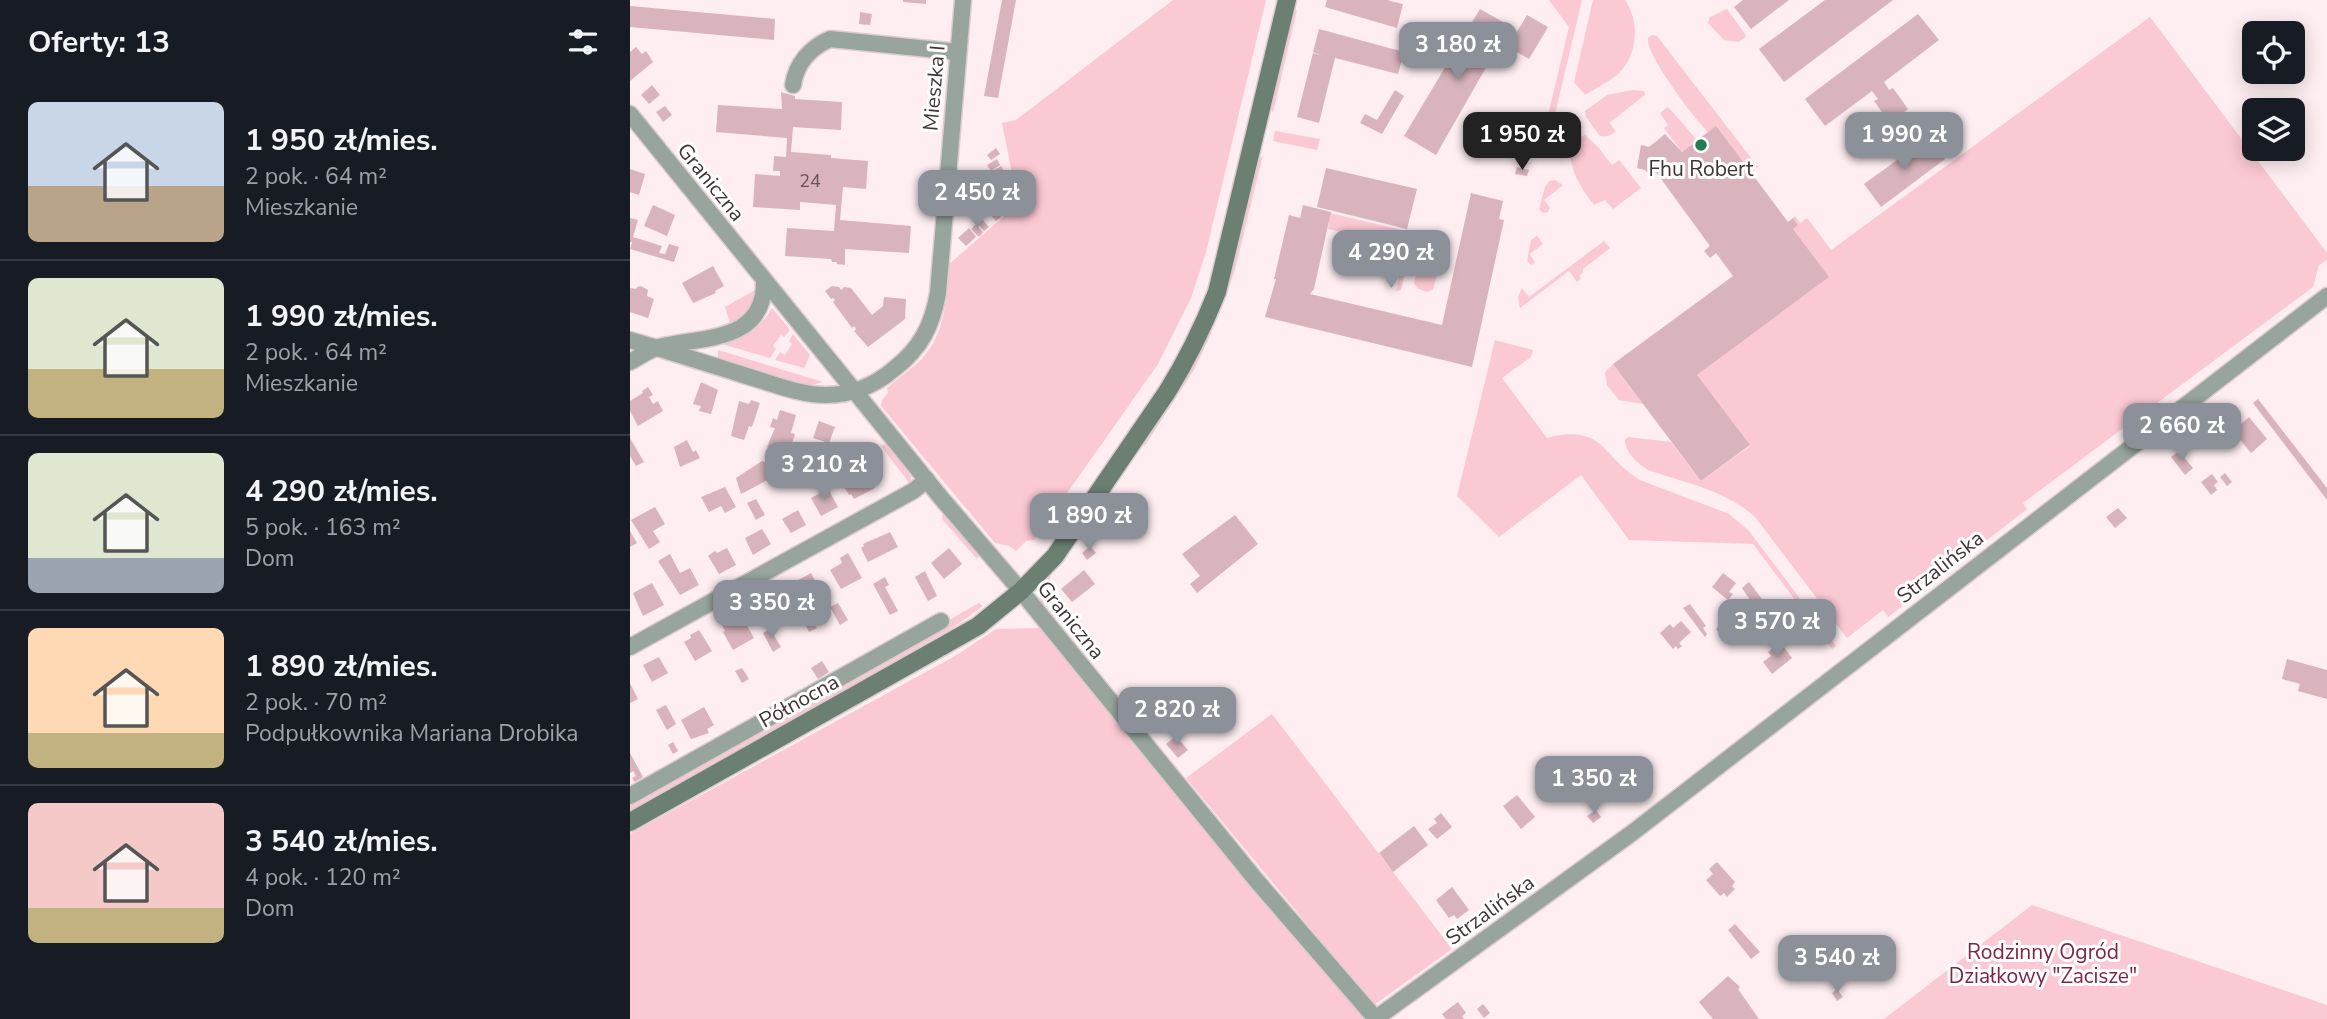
<!DOCTYPE html>
<html lang="pl">
<meta charset="utf-8">
<style>
:root{--surface:#171b24;--page:#242831;--text:#f1f3f6;--muted:#9ea1a6;--line:#363941;--accent:#8c9099}
body{margin:0;font-family:"Nunito Sans",sans-serif;background:var(--page);color:var(--text);height:100vh;display:flex;flex-direction:column;font-size:26px;white-space:nowrap}
*{box-sizing:border-box;margin:0}
p{font-size:23px;color:var(--muted)}
.icon{flex:none;width:38px;height:38px;fill:none;stroke:currentColor;stroke-width:2;stroke-linecap:round;stroke-linejoin:round}
.map{position:relative;flex:1;overflow:hidden}
.panel{display:flex;flex-direction:column;background:var(--surface);width:630px}
.panel>*{flex:none}
.controls{position:absolute;left:1612px;top:21px;display:grid;gap:14px}
.controls a{display:grid;place-items:center;width:63px;height:63px;border-radius:10px;background:var(--surface);box-shadow:0 4px 18px #0003;font-size:35px}
.price{position:absolute;translate:-50% -60px;padding:0 16px;border-radius:14px;background:var(--accent);color:#fff;font-size:23px;line-height:46px;filter:drop-shadow(0 2px 4px #0008)}
.price::after{content:'';position:absolute;left:50%;top:42px;width:21px;height:16px;margin-left:-10px;background:inherit;clip-path:polygon(0 0,100% 0,50% 100%)}
.price.selected{background:#222;color:#fff}
ul{padding:0;list-style:none}
li{display:flex;align-items:center;gap:21px;height:175px;padding:0 28px}
li+li{border-top:2px solid var(--line)}
li span{display:grid;place-items:center;flex:none;width:196px;height:140px;border-radius:10px;color:#555}
li>.icon{margin-inline-start:auto}
span .icon{width:84px;height:84px;fill:#fffc;stroke-width:1}
li b{font-size:30px}
h2{display:flex;justify-content:space-between;align-items:center;height:84px;padding:0 28px;font-size:30px}
main{display:flex;flex:1;min-height:0}
.map>svg:first-child{display:block}
</style>
<main>
<section class="panel">
<h2>Oferty: 13<svg class="icon" aria-label="filters" viewBox="0 0 24 24"><path d="M4 7h16M4 17h16"/><circle cx="9" cy="7" r="2"/><circle cx="15" cy="17" r="2"/></svg></h2>
<ul>
<li><span style="background:linear-gradient(#c9d6e8 60%,#b9a48a 0)"><svg class="icon" aria-label="home" viewBox="0 0 24 24"><path d="M3 11l9-7 9 7M6 9v11h12V9"/></svg></span><div><b>1 950 zł/mies.</b><p>2 pok. · 64 m²</p><p>Mieszkanie</p></div></li>
<li><span style="background:linear-gradient(#dfe7d0 65%,#c2b280 0)"><svg class="icon" aria-label="home" viewBox="0 0 24 24"><path d="M3 11l9-7 9 7M6 9v11h12V9"/></svg></span><div><b>1 990 zł/mies.</b><p>2 pok. · 64 m²</p><p>Mieszkanie</p></div></li>
<li><span style="background:linear-gradient(#dfe7d0 75%,#9aa5b1 0)"><svg class="icon" aria-label="home" viewBox="0 0 24 24"><path d="M3 11l9-7 9 7M6 9v11h12V9"/></svg></span><div><b>4 290 zł/mies.</b><p>5 pok. · 163 m²</p><p>Dom</p></div></li>
<li><span style="background:linear-gradient(#ffd9b3 75%,#c2b280 0)"><svg class="icon" aria-label="home" viewBox="0 0 24 24"><path d="M3 11l9-7 9 7M6 9v11h12V9"/></svg></span><div><b>1 890 zł/mies.</b><p>2 pok. · 70 m²</p><p>Podpułkownika Mariana Drobika</p></div></li>
<li><span style="background:linear-gradient(#f6c9c9 75%,#c2b280 0)"><svg class="icon" aria-label="home" viewBox="0 0 24 24"><path d="M3 11l9-7 9 7M6 9v11h12V9"/></svg></span><div><b>3 540 zł/mies.</b><p>4 pok. · 120 m²</p><p>Dom</p></div></li>
</ul>
</section>
<div class="map">
<svg width="1697" height="1019" viewBox="0 0 1697 1019">
<rect width="100%" height="100%" fill="#feeef1"/>
<g fill="#fbc9d4">
<path d="M543,0H636L576,252L561,298L528,364L404,540L396,541L386,551L379,546L365,543L251,406L252,400L258,393L257,388C269,377 285,367 295,355C316,329 317,296 318,265L388,204L372,123L386,120Z"/>
<polygon points="919,0 952,0 921,131 911,149 910,149 939,27"/>
<path d="M963,0H995C1010,22 1008,54 989,73C979,82 966,88 955,95L944,82Z"/>
<polygon points="1097,9 1115,34 1116,37 1108,42 1094,40 1078,23 1080,17"/>
<polygon points="667,10 643,113 640,106 663,11"/>
<path d="M1520,17L1697,253V260L1689,265L1683,287L1393,503L1397,509L1258,617L1253,610L1217,638L1125,517C1097,491 1053,482 1018,470C1008,464 995,452 995,440L998,437L1041,442L1071,481L1120,446L1067,375L1198,277L1163,229L1168,225L1163,218L1165,216L1170,223L1177,218L1201,250Z"/>
<path d="M1022,35L1027,36L1128,167L1120,173C1107,160 1093,148 1080,134C1066,121 1015,54 1018,38Z"/>
<path d="M1002,90L1014,91L1015,95L979,123L986,131C980,136 975,138 969,135L956,117L955,111L977,95Z"/>
<polygon points="1038,107 1067,140 1052,152 1034,128 1038,125 1030,113"/>
<polygon points="645,131 690,139 687,150 643,141"/>
<path d="M955,135L968,147L982,165L989,160L1011,188L983,209L975,200L964,205C949,185 938,168 940,142Z"/>
<polygon points="633,155 605,270 588,317 587,315 608,244 627,162"/>
<polygon points="925,180 933,185 914,200 920,208 918,212 913,213 909,209 915,187 919,181"/>
<polygon points="700,213 776,231 773,246 698,229"/>
<polygon points="781,230 785,231 771,290 766,291"/>
<polygon points="907,236 913,244 900,254 905,263 901,265 897,261 901,240"/>
<polygon points="803,237 810,239 815,246 803,290 797,292 787,288 784,283 794,241"/>
<polygon points="974,241 980,248 953,269 953,272 949,276 951,279 947,282 939,271 890,308 888,297 892,288 899,297"/>
<path d="M127,289C123,307 118,317 100,324L95,307Z"/>
<path d="M142,308L160,330L154,337L151,335L143,346L146,349L140,358L92,344C115,337 130,329 142,308Z"/>
<polygon points="582,332 564,370 514,447 515,440 541,401 577,335"/>
<polygon points="163,334 180,355 174,368 145,360 150,352 155,355 162,344 159,341"/>
<path d="M865,340L903,350L901,357L872,378L917,438C975,423 972,458 1010,480L1099,514L1119,531L1206,646L1202,649L1123,544L999,540L951,475L869,537L827,496Z"/>
<polygon points="88,350 193,382 182,385 170,383 88,358"/>
<polygon points="983,364 1013,404 989,400 977,385 975,372"/>
<path d="M255,444H257C267,455 286,469 280,484L251,446Z"/>
<polygon points="313,509 350,554 347,559 312,519"/>
<polygon points="421,574 414,607 411,607 408,592"/>
<polygon points="349,603 353,606 324,627 0,814 0,801"/>
<polygon points="409,628 735,1019 0,1019 0,834 325,656 366,629"/>
<polygon points="642,714 822,949 744,1005 556,778"/>
<polygon points="1402,905 1697,1005 1697,1019 1254,1019"/>
</g>
<g fill="#d9b4bc">
<polygon points="273,0 296,0 296,4 273,2"/>
<polygon points="372,0 386,0 368,98 354,96"/>
<polygon points="697,0 757,0 773,4 767,28 695,7"/>
<polygon points="1113,0 1159,0 1121,29 1104,7"/>
<polygon points="1195,0 1263,0 1154,82 1129,49"/>
<polygon points="0,6 145,19 144,40 0,27"/>
<polygon points="850,9 880,26 875,34 881,38 876,46 870,43 806,155 774,136"/>
<polygon points="230,12 242,14 240,25 229,24"/>
<polygon points="1288,14 1309,40 1254,82 1259,90 1263,88 1278,109 1260,123 1244,101 1248,99 1242,91 1195,126 1175,99"/>
<polygon points="897,15 918,27 899,59 878,47"/>
<polygon points="689,29 774,52 768,74 705,58 689,123 667,117 683,53 692,56 683,52"/>
<polygon points="6,47 12,54 16,51 23,62 0,81 0,52"/>
<polygon points="22,85 30,95 19,104 11,95"/>
<polygon points="765,90 774,96 752,134 730,123 735,114 747,120"/>
<polygon points="151,92 165,96 165,99 212,102 211,130 163,127 161,152 201,155 201,158 238,161 236,189 213,187 210,220 281,226 279,253 215,249 215,265 207,264 207,262 202,262 201,259 155,256 157,228 204,231 206,205 170,202 170,210 123,207 125,174 150,176 150,171 143,171 144,156 156,157 157,138 86,132 88,105 152,109"/>
<polygon points="35,106 42,115 33,122 26,112"/>
<polygon points="1086,126 1158,222 1163,218 1168,225 1163,229 1199,277 1067,375 1120,445 1071,481 983,364 1103,276 1086,253 1080,258 1074,251 1080,246 1026,172 1020,176 1015,170 1007,168 1011,145 1019,147 1035,134 1052,152"/>
<polygon points="1299,137 1315,159 1251,207 1234,184"/>
<polygon points="366,148 370,154 361,160 357,155"/>
<polygon points="367,159 370,165 361,171 357,165"/>
<polygon points="371,166 374,171 364,178 361,172"/>
<polygon points="887,167 899,170 897,176 885,174"/>
<polygon points="696,168 787,189 777,229 687,207"/>
<polygon points="0,169 15,174 9,195 0,192"/>
<polygon points="375,173 378,178 368,185 364,179"/>
<polygon points="345,180 351,180 352,191 345,191"/>
<polygon points="379,180 382,185 371,192 368,186"/>
<polygon points="381,187 384,192 375,198 372,193"/>
<polygon points="841,193 873,201 869,219 874,220 842,367 635,317 646,279 644,279 659,215 670,218 673,205 701,212 684,289 680,294 812,325"/>
<polygon points="353,203 357,208 347,215 343,210"/>
<polygon points="23,205 45,215 37,236 14,226"/>
<polygon points="363,208 371,217 366,221 358,212"/>
<polygon points="0,218 8,220 3,237 32,246 29,253 35,254 39,244 49,247 44,262 0,249 2,242 0,242"/>
<polygon points="351,218 359,227 354,231 346,222"/>
<polygon points="346,224 353,232 349,237 341,229"/>
<polygon points="339,228 346,237 336,246 328,238"/>
<polygon points="83,266 94,286 85,291 86,293 63,303 52,283"/>
<polygon points="11,286 18,290 17,296 24,299 18,318 0,312 0,288 6,289 7,287"/>
<polygon points="202,286 209,287 211,290 214,287 221,288 242,315 253,306 254,297 276,299 275,319 238,347 224,331 226,329 224,326 222,328 203,302 205,300 203,298 201,299 195,291"/>
<polygon points="71,382 88,390 81,414 69,411 71,406 63,404"/>
<polygon points="18,387 23,395 19,397 23,404 28,401 33,411 8,426 0,411 0,401 13,393 12,391"/>
<polygon points="1628,399 1697,488 1697,500 1623,403"/>
<polygon points="121,400 130,403 122,427 119,426 114,440 101,436 109,401 119,404"/>
<polygon points="150,410 166,415 161,433 165,434 160,450 168,453 167,457 177,461 175,467 186,471 183,479 161,473 164,464 148,460 151,451 137,447 145,428 140,427 143,418 147,420"/>
<polygon points="1619,417 1637,439 1621,453 1603,431"/>
<polygon points="189,421 205,427 199,443 183,438"/>
<polygon points="0,438 14,462 6,466 0,456"/>
<polygon points="57,440 63,452 66,450 70,458 50,467 44,447"/>
<polygon points="1549,451 1563,468 1555,475 1541,457"/>
<polygon points="132,461 145,465 149,474 111,494 106,478"/>
<polygon points="244,466 252,480 243,485 245,488 224,499 221,494 219,495 210,480 224,472 226,475"/>
<polygon points="1595,473 1602,482 1597,486 1590,477"/>
<polygon points="1582,474 1588,482 1584,485 1587,490 1581,495 1571,482"/>
<polygon points="95,487 106,507 95,513 91,506 79,512 71,497"/>
<polygon points="198,489 208,507 191,516 181,498"/>
<polygon points="126,499 135,515 126,520 117,503"/>
<polygon points="25,507 35,524 23,531 30,542 19,549 1,520"/>
<polygon points="1488,508 1497,518 1485,528 1476,517"/>
<polygon points="168,510 176,525 161,533 152,519"/>
<polygon points="605,515 628,544 567,593 560,584 570,576 552,554"/>
<polygon points="132,529 141,544 123,555 115,538"/>
<polygon points="0,531 7,543 0,547"/>
<polygon points="260,532 268,547 238,562 231,548 234,546 233,544"/>
<polygon points="460,546 466,553 457,560 452,553"/>
<polygon points="97,548 106,565 89,574 78,556 85,551 87,553"/>
<polygon points="319,548 332,564 314,579 301,563"/>
<polygon points="218,553 232,578 211,589 200,570 212,563 210,558"/>
<polygon points="40,554 50,573 60,568 69,585 50,595 28,561"/>
<polygon points="454,570 465,584 442,602 431,589"/>
<polygon points="295,571 307,596 298,601 285,577"/>
<polygon points="181,573 191,592 184,596 186,599 174,605 161,584"/>
<polygon points="1093,573 1106,583 1099,592 1103,594 1098,600 1082,587"/>
<polygon points="255,577 259,585 255,587 268,611 260,615 243,584"/>
<polygon points="1119,582 1132,599 1124,606 1112,588"/>
<polygon points="22,583 34,605 13,616 3,593"/>
<polygon points="144,594 151,607 135,616 128,602"/>
<polygon points="208,603 218,620 210,625 200,607"/>
<polygon points="1060,604 1076,626 1073,628 1077,634 1075,637 1053,608"/>
<polygon points="1110,609 1114,615 1117,612 1122,618 1095,640 1086,629"/>
<polygon points="106,615 111,622 114,620 124,638 103,650 93,632 95,631 91,623"/>
<polygon points="180,616 187,628 179,632 173,620"/>
<polygon points="1051,621 1061,632 1049,643 1052,646 1048,649 1046,646 1043,649 1030,633 1040,624 1043,628"/>
<polygon points="140,629 151,647 143,652 133,633"/>
<polygon points="69,630 82,651 65,661 54,642 61,638 60,635"/>
<polygon points="1153,646 1162,658 1142,674 1133,662 1141,656 1138,652 1143,648 1146,652"/>
<polygon points="29,657 38,673 22,682 13,665"/>
<polygon points="1657,659 1697,670 1697,699 1668,691 1670,684 1652,679"/>
<polygon points="192,661 199,672 188,679 181,668"/>
<polygon points="112,668 119,679 112,683 105,671"/>
<polygon points="0,683 8,699 0,703"/>
<polygon points="36,705 46,724 37,730 26,710"/>
<polygon points="74,707 84,725 77,729 79,733 61,739 51,720"/>
<polygon points="546,736 558,750 548,758 536,744"/>
<polygon points="43,742 48,751 43,754 38,745"/>
<polygon points="0,753 13,777 5,782 2,778 6,776 3,771 0,773"/>
<polygon points="989,759 1004,779 990,787 986,792 989,796 981,801 964,778 970,773 968,770 977,763 980,767"/>
<polygon points="887,795 905,817 891,829 873,806"/>
<polygon points="966,810 971,817 963,823 957,816"/>
<polygon points="811,813 822,827 807,839 798,829 807,823 804,819"/>
<polygon points="784,826 798,845 763,872 749,853"/>
<polygon points="1087,862 1105,882 1102,886 1105,889 1097,897 1094,893 1090,896 1076,880 1083,874 1079,869"/>
<polygon points="822,887 839,910 827,919 824,915 819,918 806,900"/>
<polygon points="1105,924 1130,952 1121,959 1098,930"/>
<polygon points="1098,976 1110,987 1108,989 1129,1019 1083,1019 1069,1002"/>
<polygon points="1207,989 1213,997 1207,1001 1202,993"/>
<polygon points="828,1002 836,1013 832,1016 834,1019 816,1019 812,1014"/>
<polygon points="853,1004 860,1013 854,1018 847,1009"/>
</g>
<g fill="none" stroke-linecap="round" stroke-linejoin="round">
<defs>
<g id="street">
<path d="M163,85C166,64 180,48 200,39L328,52"/>
<polyline points="0,114 312,499 391,591 626,880 746,1019"/>
<path d="M0,340C41,352 82,365 123,378C147,385 171,395 196,395C223,395 244,386 264,369C291,348 302,326 308,293L333,0"/>
<path d="M0,362C9,357 19,350 29,347C73,336 135,343 134,281"/>
<polyline points="0,647 283,491 297,480"/>
<polyline points="0,796 311,621"/>
<polyline points="745,1019 1002,833 1697,296"/>
</g>
<path id="secondary" d="M0,822L348,626L391,591L425,556L537,392C557,360 573,327 587,292L657,0"/>
</defs>
<use href="#street" stroke="#dccccf" stroke-width="19"/>
<use href="#secondary" stroke="#dccccf" stroke-width="21"/>
<use href="#street" stroke="#97a59c" stroke-width="16"/>
<use href="#secondary" stroke="#6b8073" stroke-width="18"/>
</g>
<circle fill="#247d52" stroke="#fff" stroke-width="2.5" cx="1071" cy="145" r="7"/>
<g text-anchor="middle" dominant-baseline="central" stroke-width="6" stroke-linejoin="round" paint-order="stroke">
<g font-size="18" fill="#685358">
<text x="180" y="181">24</text>
</g>
<g font-size="21" fill="#423336" stroke="#fff">
<text transform="translate(304 88) rotate(-85)">Mieszka I</text>
<text transform="translate(81 182) rotate(51)">Graniczna</text>
<text transform="translate(1310 567) rotate(-38)">Strzalińska</text>
<text transform="translate(441 620) rotate(51)">Graniczna</text>
<text transform="translate(169 701) rotate(-29)">Północna</text>
<text transform="translate(860 910) rotate(-36)">Strzalińska</text>
</g>
<g font-size="21" fill="#423336" stroke="#fff">
<text x="1071" y="169">Fhu Robert</text>
</g>
<g font-size="21" fill="#7f2444" stroke="#fff">
<text x="1413" y="952">Rodzinny Ogród<tspan x="1413" dy="24">Działkowy "Zacisze"</tspan></text>
</g>
</g>
</svg>
<div class="controls">
<a><svg class="icon" aria-label="locate" viewBox="0 0 24 24"><circle cx="12" cy="12" r="6"/><path d="M12 2v4M12 18v4M2 12h4M18 12h4"/></svg></a>
<a><svg class="icon" aria-label="layers" viewBox="0 0 24 24"><path d="M12 4l9 5-9 5-9-5zM3 14l9 5 9-5"/></svg></a>
</div>
<b class="price" style="left:828px;top:82px">3 180 zł</b>
<b class="price selected" style="left:892px;top:172px">1 950 zł</b>
<b class="price" style="left:1274px;top:172px">1 990 zł</b>
<b class="price" style="left:347px;top:230px">2 450 zł</b>
<b class="price" style="left:761px;top:290px">4 290 zł</b>
<b class="price" style="left:1552px;top:463px">2 660 zł</b>
<b class="price" style="left:194px;top:502px">3 210 zł</b>
<b class="price" style="left:459px;top:553px">1 890 zł</b>
<b class="price" style="left:142px;top:640px">3 350 zł</b>
<b class="price" style="left:1147px;top:659px">3 570 zł</b>
<b class="price" style="left:547px;top:747px">2 820 zł</b>
<b class="price" style="left:964px;top:816px">1 350 zł</b>
<b class="price" style="left:1207px;top:995px">3 540 zł</b>
</div>
</main>
